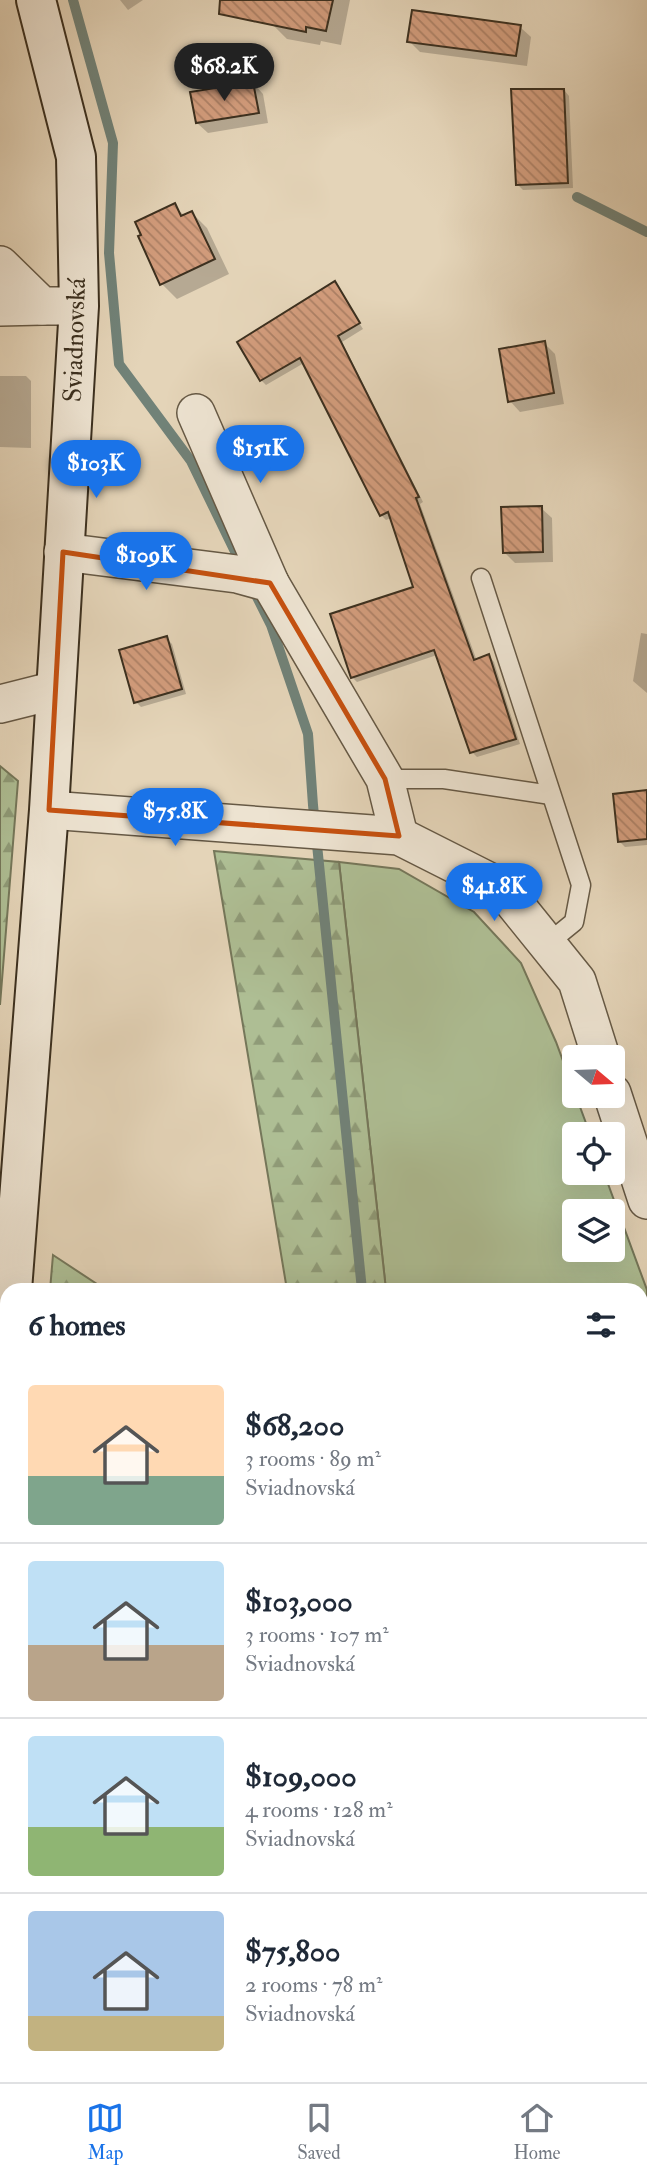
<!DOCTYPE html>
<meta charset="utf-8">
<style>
:root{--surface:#fff;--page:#f2f2f3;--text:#1f2937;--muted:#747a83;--line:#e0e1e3;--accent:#1a73e8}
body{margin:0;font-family:"IM FELL Double Pica",serif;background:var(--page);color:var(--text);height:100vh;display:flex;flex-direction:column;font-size:26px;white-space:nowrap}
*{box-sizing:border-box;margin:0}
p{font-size:23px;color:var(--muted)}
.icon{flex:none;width:38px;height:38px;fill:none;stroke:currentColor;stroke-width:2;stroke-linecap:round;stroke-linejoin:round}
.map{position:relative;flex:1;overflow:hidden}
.side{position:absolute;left:0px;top:1283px;width:648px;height:800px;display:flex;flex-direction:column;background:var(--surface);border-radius:21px 21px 0 0;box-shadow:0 7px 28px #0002}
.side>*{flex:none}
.needle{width:46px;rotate:109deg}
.fabs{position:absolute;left:562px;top:1045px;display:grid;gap:14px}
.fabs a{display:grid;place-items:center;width:63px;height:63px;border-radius:7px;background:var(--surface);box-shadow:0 7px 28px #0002;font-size:35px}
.price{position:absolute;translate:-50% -60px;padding:0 16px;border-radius:24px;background:var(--accent);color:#fff;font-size:23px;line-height:46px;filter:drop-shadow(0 2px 4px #0008)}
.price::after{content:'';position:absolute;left:50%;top:42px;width:21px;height:16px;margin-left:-10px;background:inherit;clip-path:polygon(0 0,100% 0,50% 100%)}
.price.active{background:#222;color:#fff}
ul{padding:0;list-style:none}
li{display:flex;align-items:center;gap:21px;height:175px;padding:0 28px}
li+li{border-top:2px solid var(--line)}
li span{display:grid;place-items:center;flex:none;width:196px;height:140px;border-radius:7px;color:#555}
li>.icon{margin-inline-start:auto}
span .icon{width:84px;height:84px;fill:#fffc;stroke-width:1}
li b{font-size:30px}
h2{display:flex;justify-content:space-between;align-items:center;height:84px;padding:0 28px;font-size:30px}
.menu{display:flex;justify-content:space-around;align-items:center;height:98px;border-top:2px solid var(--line);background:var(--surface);font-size:19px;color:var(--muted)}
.menu a{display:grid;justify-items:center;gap:4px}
.menu .active{color:var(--accent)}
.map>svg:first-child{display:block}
</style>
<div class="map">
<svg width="647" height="2082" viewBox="0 0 647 2082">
<defs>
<pattern id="forest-firs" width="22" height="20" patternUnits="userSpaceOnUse" patternTransform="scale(1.75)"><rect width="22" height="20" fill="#aebe94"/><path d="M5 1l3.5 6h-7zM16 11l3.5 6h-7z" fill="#8f9b78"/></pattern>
<pattern id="building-back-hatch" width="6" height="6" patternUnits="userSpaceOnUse" patternTransform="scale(1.75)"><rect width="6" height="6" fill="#d29c7c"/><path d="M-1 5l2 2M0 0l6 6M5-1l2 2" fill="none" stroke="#ac8065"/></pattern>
</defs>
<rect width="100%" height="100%" fill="#e4d4b8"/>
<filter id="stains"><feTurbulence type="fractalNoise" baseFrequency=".00286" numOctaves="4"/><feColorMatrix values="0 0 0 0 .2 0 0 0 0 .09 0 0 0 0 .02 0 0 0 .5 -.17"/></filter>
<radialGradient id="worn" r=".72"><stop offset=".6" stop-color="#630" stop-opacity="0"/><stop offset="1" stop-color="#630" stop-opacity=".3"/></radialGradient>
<path fill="#aebe94" stroke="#75775a" stroke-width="2" fill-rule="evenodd" d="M339,862L399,869L474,912L521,963L556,1042L590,1134H574V1172L604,1173L647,1290V1419L641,1422L640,1290H386ZM574,1211H612V1250H574Z"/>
<g fill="url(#forest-firs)" stroke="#75775a" stroke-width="2">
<polygon points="0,766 18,781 0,1005"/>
<polygon points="214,851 339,862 386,1290 287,1290"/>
<polygon points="53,1255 106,1290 50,1290"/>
<polygon points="7,1755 7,2076 75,2076 75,2082 0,2082 0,1848"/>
<polygon points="641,2013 647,2026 647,2082 307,2082 303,2076 640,2076"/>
</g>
<g fill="#0003">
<polygon points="120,0 143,0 128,10"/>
<polygon points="276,0 350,0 341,45 321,41 320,45 287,39 272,24"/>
<polygon points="520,27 531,37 527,66 420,52 409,41"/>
<polygon points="253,83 263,94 268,123 208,133 197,123"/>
<polygon points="564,90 569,96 573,188 523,190 518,185"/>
<polygon points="174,206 185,216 192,213 207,228 229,274 177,299 162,284"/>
<polygon points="334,283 363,329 342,342 423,502 420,504 477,661 489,656 494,662 520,744 477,757 472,752 437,655 357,682 352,677 415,588 391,518 386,520 381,515 304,363 266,385 261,380"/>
<polygon points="544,343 555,354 564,404 520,412 510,401"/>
<polygon points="0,376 26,376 31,381 31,448 0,447"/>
<polygon points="541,508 552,518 553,562 515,563 504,552"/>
<polygon points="641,633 647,634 647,693 633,681"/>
<polygon points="166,638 172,644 186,694 141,707 136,702"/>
<polygon points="647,792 647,845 625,847 620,842"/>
</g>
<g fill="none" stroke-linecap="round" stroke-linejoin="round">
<g stroke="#718278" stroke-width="10">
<polyline points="73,0 113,143 109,253 119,364 191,461 243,568"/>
<polyline points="577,197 647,232"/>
<polyline points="253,589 271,625 308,734 313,805 362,1290"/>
<polyline points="0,1637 7,1640"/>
<polyline points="519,2076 524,2082"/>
</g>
</g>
<g fill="url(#building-back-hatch)" stroke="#3c301f" stroke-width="2">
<polygon points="220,0 333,0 326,31 306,27 306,32 219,14"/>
<polygon points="412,10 521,25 516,56 407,42"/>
<polygon points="253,82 259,113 196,123 190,92"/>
<polygon points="511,89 564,89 568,183 516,185"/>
<polygon points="175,203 181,216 192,211 215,259 160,285 138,236 141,235 135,222"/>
<polygon points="335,281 360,323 338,336 419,497 416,498 474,660 489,654 516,739 470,753 434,650 351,678 330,614 413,587 388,512 380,516 300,358 260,381 237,342"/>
<polygon points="545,341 554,393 508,402 499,349"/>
<polygon points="542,506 543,552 503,553 501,507"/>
<polygon points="167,636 182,689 134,703 119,650"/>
<polygon points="647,790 647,839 618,842 613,794"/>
</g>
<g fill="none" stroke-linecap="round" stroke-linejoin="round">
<defs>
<g id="lane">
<polyline points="481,578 581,885 574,922 547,944"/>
<polyline points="385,779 444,779 551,795"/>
</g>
<g id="street">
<polyline points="0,265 42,306 79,306"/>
<polyline points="0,307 42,306"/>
<polyline points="196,413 270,583"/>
<polyline points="63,552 237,574 270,583 385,779 399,836"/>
<polyline points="0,704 56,690"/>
<polyline points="49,810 399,836 502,888 577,981 601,1057"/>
<polyline points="612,1093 647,1200"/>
</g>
<g id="secondary">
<polyline points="12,1290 49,810 79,306 76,157 36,0"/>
<polyline points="0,1442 7,1352"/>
</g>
</defs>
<use href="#lane" stroke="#665945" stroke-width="21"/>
<use href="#street" stroke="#665945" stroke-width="40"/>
<use href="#secondary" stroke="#3c301f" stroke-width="42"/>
<use href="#lane" stroke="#ede3d1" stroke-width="18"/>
<use href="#street" stroke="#ede3d1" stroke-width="37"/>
<use href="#secondary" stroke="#ede3d1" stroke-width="38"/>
</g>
<path fill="none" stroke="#c65110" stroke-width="5" stroke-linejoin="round" d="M63,552L270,583L385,779L399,836L49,810Z"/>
<g text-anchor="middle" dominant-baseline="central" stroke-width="6" stroke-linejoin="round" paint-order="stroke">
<g font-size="26" fill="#3c301f" stroke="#ede3d1">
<text transform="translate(75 340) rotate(-88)">Sviadnovská</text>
</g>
</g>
<rect width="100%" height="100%" filter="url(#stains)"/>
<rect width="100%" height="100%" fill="url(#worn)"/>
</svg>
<div class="fabs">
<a><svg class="needle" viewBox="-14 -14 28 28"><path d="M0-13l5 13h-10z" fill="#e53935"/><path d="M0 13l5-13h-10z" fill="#747a83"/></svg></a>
<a><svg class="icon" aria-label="locate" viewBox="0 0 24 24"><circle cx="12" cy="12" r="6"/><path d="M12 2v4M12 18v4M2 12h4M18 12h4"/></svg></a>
<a><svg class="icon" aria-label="layers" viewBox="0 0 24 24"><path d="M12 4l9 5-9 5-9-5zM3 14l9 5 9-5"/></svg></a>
</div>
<b class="price active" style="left:224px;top:103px">$68.2K</b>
<b class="price" style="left:260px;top:485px">$151K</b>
<b class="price" style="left:96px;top:500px">$103K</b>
<b class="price" style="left:146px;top:592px">$109K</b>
<b class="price" style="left:175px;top:848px">$75.8K</b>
<b class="price" style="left:494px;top:923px">$41.8K</b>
<section class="side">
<h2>6 homes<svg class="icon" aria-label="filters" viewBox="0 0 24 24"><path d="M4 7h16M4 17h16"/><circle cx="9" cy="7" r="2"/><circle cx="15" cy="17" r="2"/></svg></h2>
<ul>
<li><span style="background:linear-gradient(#ffd9b3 65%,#7fa58c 0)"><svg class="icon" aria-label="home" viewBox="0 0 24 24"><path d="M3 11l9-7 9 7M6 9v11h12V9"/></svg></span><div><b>$68,200</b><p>3 rooms · 89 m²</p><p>Sviadnovská</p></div></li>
<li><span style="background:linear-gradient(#bfe0f5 60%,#b9a48a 0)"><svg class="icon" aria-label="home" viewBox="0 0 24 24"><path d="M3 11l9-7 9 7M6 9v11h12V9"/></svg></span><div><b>$103,000</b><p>3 rooms · 107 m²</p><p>Sviadnovská</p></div></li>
<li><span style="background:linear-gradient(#bfe0f5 65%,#8fb573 0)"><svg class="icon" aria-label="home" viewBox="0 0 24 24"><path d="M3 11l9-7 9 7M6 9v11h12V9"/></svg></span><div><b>$109,000</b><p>4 rooms · 128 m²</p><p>Sviadnovská</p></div></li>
<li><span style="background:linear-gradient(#a9c7e8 75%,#c2b280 0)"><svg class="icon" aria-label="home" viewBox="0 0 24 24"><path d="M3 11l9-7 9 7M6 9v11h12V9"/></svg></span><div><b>$75,800</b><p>2 rooms · 78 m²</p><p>Sviadnovská</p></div></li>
</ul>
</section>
</div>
<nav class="menu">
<a class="active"><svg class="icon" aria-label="map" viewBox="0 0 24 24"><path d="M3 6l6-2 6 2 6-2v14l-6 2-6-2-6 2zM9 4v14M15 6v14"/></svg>Map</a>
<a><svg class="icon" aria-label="saved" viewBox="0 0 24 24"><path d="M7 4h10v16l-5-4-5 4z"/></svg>Saved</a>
<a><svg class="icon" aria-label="home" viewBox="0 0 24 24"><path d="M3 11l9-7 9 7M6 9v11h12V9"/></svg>Home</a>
</nav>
